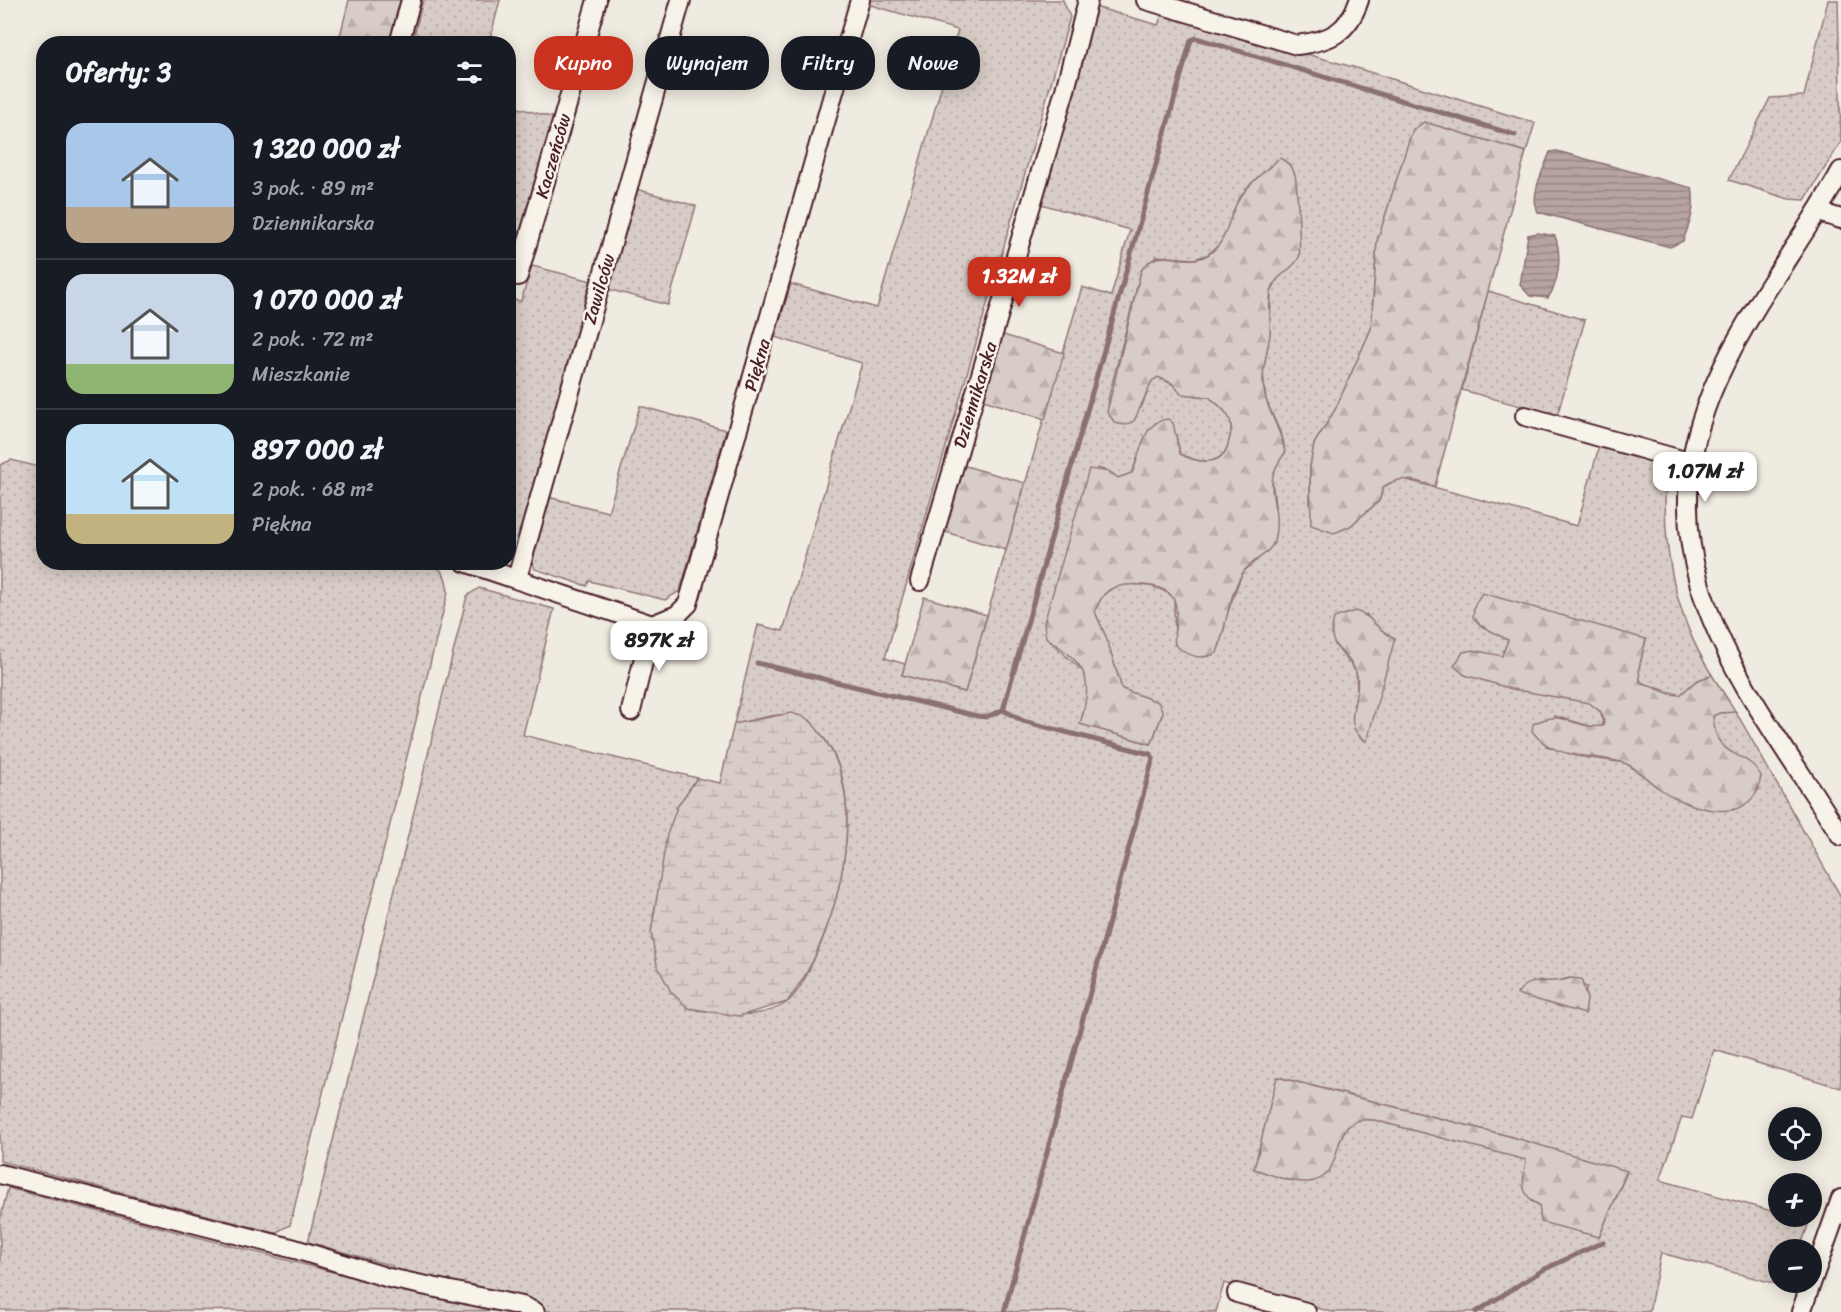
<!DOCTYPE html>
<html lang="pl">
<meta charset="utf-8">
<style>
:root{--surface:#171b24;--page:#20242c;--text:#f1f3f6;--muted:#9ea1a6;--line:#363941;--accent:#c8321e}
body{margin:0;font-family:Sriracha,sans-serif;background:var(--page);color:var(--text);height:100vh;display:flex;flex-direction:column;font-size:22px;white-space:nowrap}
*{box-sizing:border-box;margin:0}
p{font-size:20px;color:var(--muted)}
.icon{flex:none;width:33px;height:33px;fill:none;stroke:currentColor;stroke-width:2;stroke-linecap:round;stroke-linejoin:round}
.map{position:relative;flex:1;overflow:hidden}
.details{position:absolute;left:36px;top:36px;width:480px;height:534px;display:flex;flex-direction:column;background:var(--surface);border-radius:24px;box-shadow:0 3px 15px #0003}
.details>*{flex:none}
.guide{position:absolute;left:534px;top:36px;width:570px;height:54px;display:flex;gap:12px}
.controls{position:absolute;left:1768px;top:1107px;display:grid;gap:12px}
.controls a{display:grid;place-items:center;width:54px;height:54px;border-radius:50%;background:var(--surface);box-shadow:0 3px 15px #0003;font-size:30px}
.price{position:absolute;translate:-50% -51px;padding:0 14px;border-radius:12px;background:#fff;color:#222;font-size:20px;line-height:39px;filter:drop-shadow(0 2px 3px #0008)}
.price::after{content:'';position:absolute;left:50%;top:36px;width:18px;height:14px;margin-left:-9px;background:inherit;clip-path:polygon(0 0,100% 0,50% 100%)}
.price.selected{background:var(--accent);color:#fff}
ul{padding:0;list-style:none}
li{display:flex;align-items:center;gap:18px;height:150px;padding:0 30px}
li+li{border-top:2px solid var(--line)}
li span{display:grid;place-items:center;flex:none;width:168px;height:120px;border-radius:18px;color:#555}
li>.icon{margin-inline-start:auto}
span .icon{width:72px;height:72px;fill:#fffc;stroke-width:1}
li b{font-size:26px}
h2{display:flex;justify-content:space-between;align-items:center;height:72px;padding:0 30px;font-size:26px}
.pill{padding:0 21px;border-radius:24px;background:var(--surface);box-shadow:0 3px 15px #0003;font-size:21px;line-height:54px}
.pill.selected{background:var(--accent);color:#fff}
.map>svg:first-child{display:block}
</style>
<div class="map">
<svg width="1841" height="1312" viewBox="0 0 1841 1312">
<defs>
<pattern id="grass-dots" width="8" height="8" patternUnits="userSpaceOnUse" patternTransform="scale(1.5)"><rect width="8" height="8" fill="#d8cdc6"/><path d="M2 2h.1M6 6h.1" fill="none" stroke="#bbb0aa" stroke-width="1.8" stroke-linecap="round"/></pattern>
<pattern id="forest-firs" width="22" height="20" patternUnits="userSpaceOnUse" patternTransform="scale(1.5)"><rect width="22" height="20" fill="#d8cdc6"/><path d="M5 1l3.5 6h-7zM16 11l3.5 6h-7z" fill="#bbb0aa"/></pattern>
<pattern id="wetland-marsh" width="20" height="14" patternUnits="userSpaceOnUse" patternTransform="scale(1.5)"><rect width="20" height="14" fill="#d8cdc6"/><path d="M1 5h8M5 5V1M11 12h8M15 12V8" fill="none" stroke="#bbb0aa"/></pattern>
<pattern id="water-rules" width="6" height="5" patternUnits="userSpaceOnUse" patternTransform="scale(1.5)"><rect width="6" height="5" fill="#b7a4a2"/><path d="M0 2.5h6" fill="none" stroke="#978584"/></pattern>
</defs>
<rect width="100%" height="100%" fill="#f0ebe0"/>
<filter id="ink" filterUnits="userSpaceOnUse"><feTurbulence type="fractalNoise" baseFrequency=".0167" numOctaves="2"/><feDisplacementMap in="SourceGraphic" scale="12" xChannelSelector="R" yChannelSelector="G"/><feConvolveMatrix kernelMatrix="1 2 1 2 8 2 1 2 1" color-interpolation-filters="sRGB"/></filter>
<g filter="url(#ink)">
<g fill="url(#grass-dots)" stroke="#917678" stroke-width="1.5" fill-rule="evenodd">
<polygon points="423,0 500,0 489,43 412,43"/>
<path d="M868,0H1063L1070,17L885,658L905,664L902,675L965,692L1082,287L1111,296L1130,230L1038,203L1095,7L1158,25L1162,14L1353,67L1535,123L1526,152L1424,122L1413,130L1377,242L1371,329L1335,410L1314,444L1310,467V505L1368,511L1379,501L1383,487L1400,478L1577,526L1600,443L1667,464C1660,537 1672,612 1712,675L1696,681L1680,695L1640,682L1639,668L1646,639L1480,625L1508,640L1502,657L1492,655L1465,675L1590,703L1601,712L1603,726L1593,727L1555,716L1546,746L1576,756L1626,763L1658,787L1688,804L1733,810L1748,803L1759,789L1757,769C1733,750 1715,753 1713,716L1719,713L1736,712L1841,897V1088L1714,1050L1692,1119L1682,1117L1660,1180L1779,1213V1216L1809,1222L1800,1249L1779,1250V1282L1790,1283L1788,1287L1661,1253L1649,1312H1332L1224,1283L1216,1312L0,1310V1220L8,1188L387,1286L393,1266L308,1242L467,596L479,588L554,609L523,735L697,778L677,807L653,917L688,1008C718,1014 759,1021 786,1003C799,994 809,970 815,957C843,896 867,791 821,734C816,729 812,721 805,718C784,709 756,720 734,724L758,625L783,631L862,363L775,337L791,284L877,308L958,30L867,4ZM1270,166L1296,210L1299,238V257L1291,267L1280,274L1271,292L1270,333L1263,372L1266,400L1283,439L1285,453C1264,480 1274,477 1275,506C1276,519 1273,532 1273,545L1242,573L1226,617L1223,635L1175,645L1174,598C1160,585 1123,578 1107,592C1100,597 1098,605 1095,612L1106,637L1122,689L1158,702L1163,712L1151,744L1080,724L1089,694L1086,674L1046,637L1097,468L1110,472L1118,478L1132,473L1143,442L1176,435L1180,454C1200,464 1224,467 1229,441C1231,433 1233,425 1229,417C1225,409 1216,403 1209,397L1196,396L1158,377L1152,381L1141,408L1108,412L1109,396L1141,271L1157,256L1194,259L1207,255L1222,242L1238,200ZM1366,614L1382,634L1394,638L1366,741L1360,738L1354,705L1357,691L1356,671L1335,645ZM1570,978L1586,987L1585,1013L1539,980L1550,983ZM1278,1077L1505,1135L1627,1172L1599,1237L1542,1212L1539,1205L1531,1201L1527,1160L1374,1120C1353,1117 1345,1125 1339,1144L1287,1180L1254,1169Z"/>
<polygon points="1828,0 1838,0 1841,142 1805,200 1789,199 1729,180 1770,98 1804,96"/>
<polygon points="508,105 558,119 526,236 509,231"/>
<polygon points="636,189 696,206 668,305 607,289"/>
<polygon points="532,266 592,281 517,554 509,559 508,299 521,301"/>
<polygon points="1488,291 1585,320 1557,416 1462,390"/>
<polygon points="640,406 726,430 680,591 665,600 589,581 587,586 535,569 530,558 548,497 608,512"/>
<path d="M11,460L43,468L44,562H425C443,568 446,574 448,592L290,1225L275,1233L0,1161V465Z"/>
</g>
<g fill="url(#forest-firs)" stroke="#917678" stroke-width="1.5">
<polygon points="349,0 401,0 390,43 338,44"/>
<path d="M1424,122L1526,152L1435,486C1413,481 1403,474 1383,487L1379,501L1349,527L1334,533L1311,525L1310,467L1314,444L1335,410L1371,329L1377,242L1410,137L1413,130Z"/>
<path d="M1280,158C1287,162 1292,166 1295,175C1297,182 1301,251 1299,257C1293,271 1275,274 1271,292C1268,305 1271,320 1270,334C1268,350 1262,367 1263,384C1265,409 1282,429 1285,453C1257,489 1284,501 1274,541C1270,555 1249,561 1242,574C1228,598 1226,628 1217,653C1199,661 1189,656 1175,645C1172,631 1181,611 1173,598C1164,582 1126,582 1111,589C1102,594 1098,604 1095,612L1106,637L1122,689L1158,702L1163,712L1151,744L1080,724C1094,676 1087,666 1046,637L1044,623L1089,469L1110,472L1118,478L1132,473C1141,454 1142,421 1168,419L1173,423L1180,454C1200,464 1224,467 1229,441C1231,433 1233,425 1229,418C1225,409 1216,403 1209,397L1181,394L1172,383L1158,377L1152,381L1134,421L1125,425L1115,423L1107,412L1141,271C1160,242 1184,270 1209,254C1229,241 1227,216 1240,198C1250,182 1266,170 1280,158Z"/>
<polygon points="1000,334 1064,353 1045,419 980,399"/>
<polygon points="962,465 1025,483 1006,550 942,531"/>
<path d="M1482,593L1646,639L1639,668L1640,682L1670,694L1680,695L1696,681L1712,675L1736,712L1719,713L1713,716C1715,763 1746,747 1761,776C1753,831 1688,809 1657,787C1646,779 1637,767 1624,763C1592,752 1554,762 1532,731L1533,724C1565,708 1573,730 1603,726L1604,721L1601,712L1589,703L1512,689L1465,675L1454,666L1463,652L1473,650L1502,656L1508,640L1480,625L1473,617L1475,604Z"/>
<polygon points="924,597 987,615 965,692 902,675"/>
<path d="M1355,611C1374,616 1376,631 1395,638L1367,741C1337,727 1364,695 1356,672C1347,647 1325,653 1334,618Z"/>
<path d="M1570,978L1581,979L1587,999L1585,1014L1517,994C1530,974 1550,986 1570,978Z"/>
<path d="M1277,1077L1505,1135L1627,1171L1599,1237L1541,1222L1539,1205C1518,1194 1523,1180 1526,1160L1374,1120C1322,1113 1352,1179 1308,1182C1290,1183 1271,1174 1254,1169Z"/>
</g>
<path fill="url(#wetland-marsh)" stroke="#917678" stroke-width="1.5" d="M791,713C796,715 804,716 808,719C813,722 816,729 820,733C865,789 845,886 819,947C811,967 800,985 787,1002L739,1016L688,1008L671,992L657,965L651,933L667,835L677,807L697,778L720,783L734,724Z"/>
<g fill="url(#water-rules)" stroke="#8b6f72" stroke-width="1.5">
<path d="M1557,151L1692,188C1696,208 1690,222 1683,241L1670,247L1538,212C1529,195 1544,169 1550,152Z"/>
<path d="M1538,233L1555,236C1562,255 1559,282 1548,298L1530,296L1520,285L1528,235Z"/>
</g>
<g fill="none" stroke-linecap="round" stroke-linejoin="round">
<g stroke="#8b6f72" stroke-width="5">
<polyline points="757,663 977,716 986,717 1003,710"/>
<polyline points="1003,710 1191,40 1196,38 1515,135"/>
<polyline points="1003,710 1023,721 1150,754 1153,758 1004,1312"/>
<polyline points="1476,1312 1543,1270 1603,1242"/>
</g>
<defs>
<g id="minor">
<path d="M1146,0L1297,45C1330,41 1348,33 1359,0"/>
<polyline points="399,44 411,0"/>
<path d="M1841,171C1805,237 1757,297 1724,365C1628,557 1743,680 1841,836"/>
<polyline points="1819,212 1841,219"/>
<polyline points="518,276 597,0"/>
<polyline points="1525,416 1692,463"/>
<polyline points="465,562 652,625"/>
<polyline points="517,578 681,0"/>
<polyline points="920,581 1065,90 1088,0"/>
<polyline points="652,625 677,615 688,604 860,0"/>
<polyline points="631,711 652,625"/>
<polyline points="0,1174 295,1249 389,1278 522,1306 535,1312"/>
<polyline points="1237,1293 1306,1312"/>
<polyline points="1801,1312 1841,1199"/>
</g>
</defs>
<use href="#minor" stroke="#4a1f2b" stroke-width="22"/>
<use href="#minor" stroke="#f7f3e8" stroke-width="18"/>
</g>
</g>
<g text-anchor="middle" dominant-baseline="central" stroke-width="5" stroke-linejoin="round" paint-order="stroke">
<g font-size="18" fill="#4a1f2b" stroke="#f7f3e8">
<text transform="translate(553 156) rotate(-74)">Kaczeńców</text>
<text transform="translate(599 289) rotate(-74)">Zawilców</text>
<text transform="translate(757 365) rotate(-74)">Piękna</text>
<text transform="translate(975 395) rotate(-73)">Dziennikarska</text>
</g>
</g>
</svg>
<div class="controls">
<a><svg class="icon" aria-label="locate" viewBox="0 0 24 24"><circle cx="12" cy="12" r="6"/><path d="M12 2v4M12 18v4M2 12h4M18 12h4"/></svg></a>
<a>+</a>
<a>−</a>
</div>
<b class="price selected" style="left:1019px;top:308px">1.32M zł</b>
<b class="price" style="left:1705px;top:503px">1.07M zł</b>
<b class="price" style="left:659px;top:672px">897K zł</b>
<div class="guide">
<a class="pill selected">Kupno</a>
<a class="pill">Wynajem</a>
<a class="pill">Filtry</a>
<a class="pill">Nowe</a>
</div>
<section class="details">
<h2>Oferty: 3<svg class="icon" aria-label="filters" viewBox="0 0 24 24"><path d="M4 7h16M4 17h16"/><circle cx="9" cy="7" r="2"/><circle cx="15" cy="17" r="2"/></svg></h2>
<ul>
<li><span style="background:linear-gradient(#a9c7e8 70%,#b9a48a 0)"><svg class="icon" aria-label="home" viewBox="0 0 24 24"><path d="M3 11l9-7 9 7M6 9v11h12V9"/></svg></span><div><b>1 320 000 zł</b><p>3 pok. · 89 m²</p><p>Dziennikarska</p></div></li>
<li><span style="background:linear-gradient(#c9d6e8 75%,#8fb573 0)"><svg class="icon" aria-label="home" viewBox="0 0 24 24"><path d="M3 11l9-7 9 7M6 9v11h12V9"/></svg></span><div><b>1 070 000 zł</b><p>2 pok. · 72 m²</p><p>Mieszkanie</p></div></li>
<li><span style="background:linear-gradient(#bfe0f5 75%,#c2b280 0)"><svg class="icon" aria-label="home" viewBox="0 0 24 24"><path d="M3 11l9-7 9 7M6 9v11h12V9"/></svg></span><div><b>897 000 zł</b><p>2 pok. · 68 m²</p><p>Piękna</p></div></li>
</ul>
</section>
</div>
